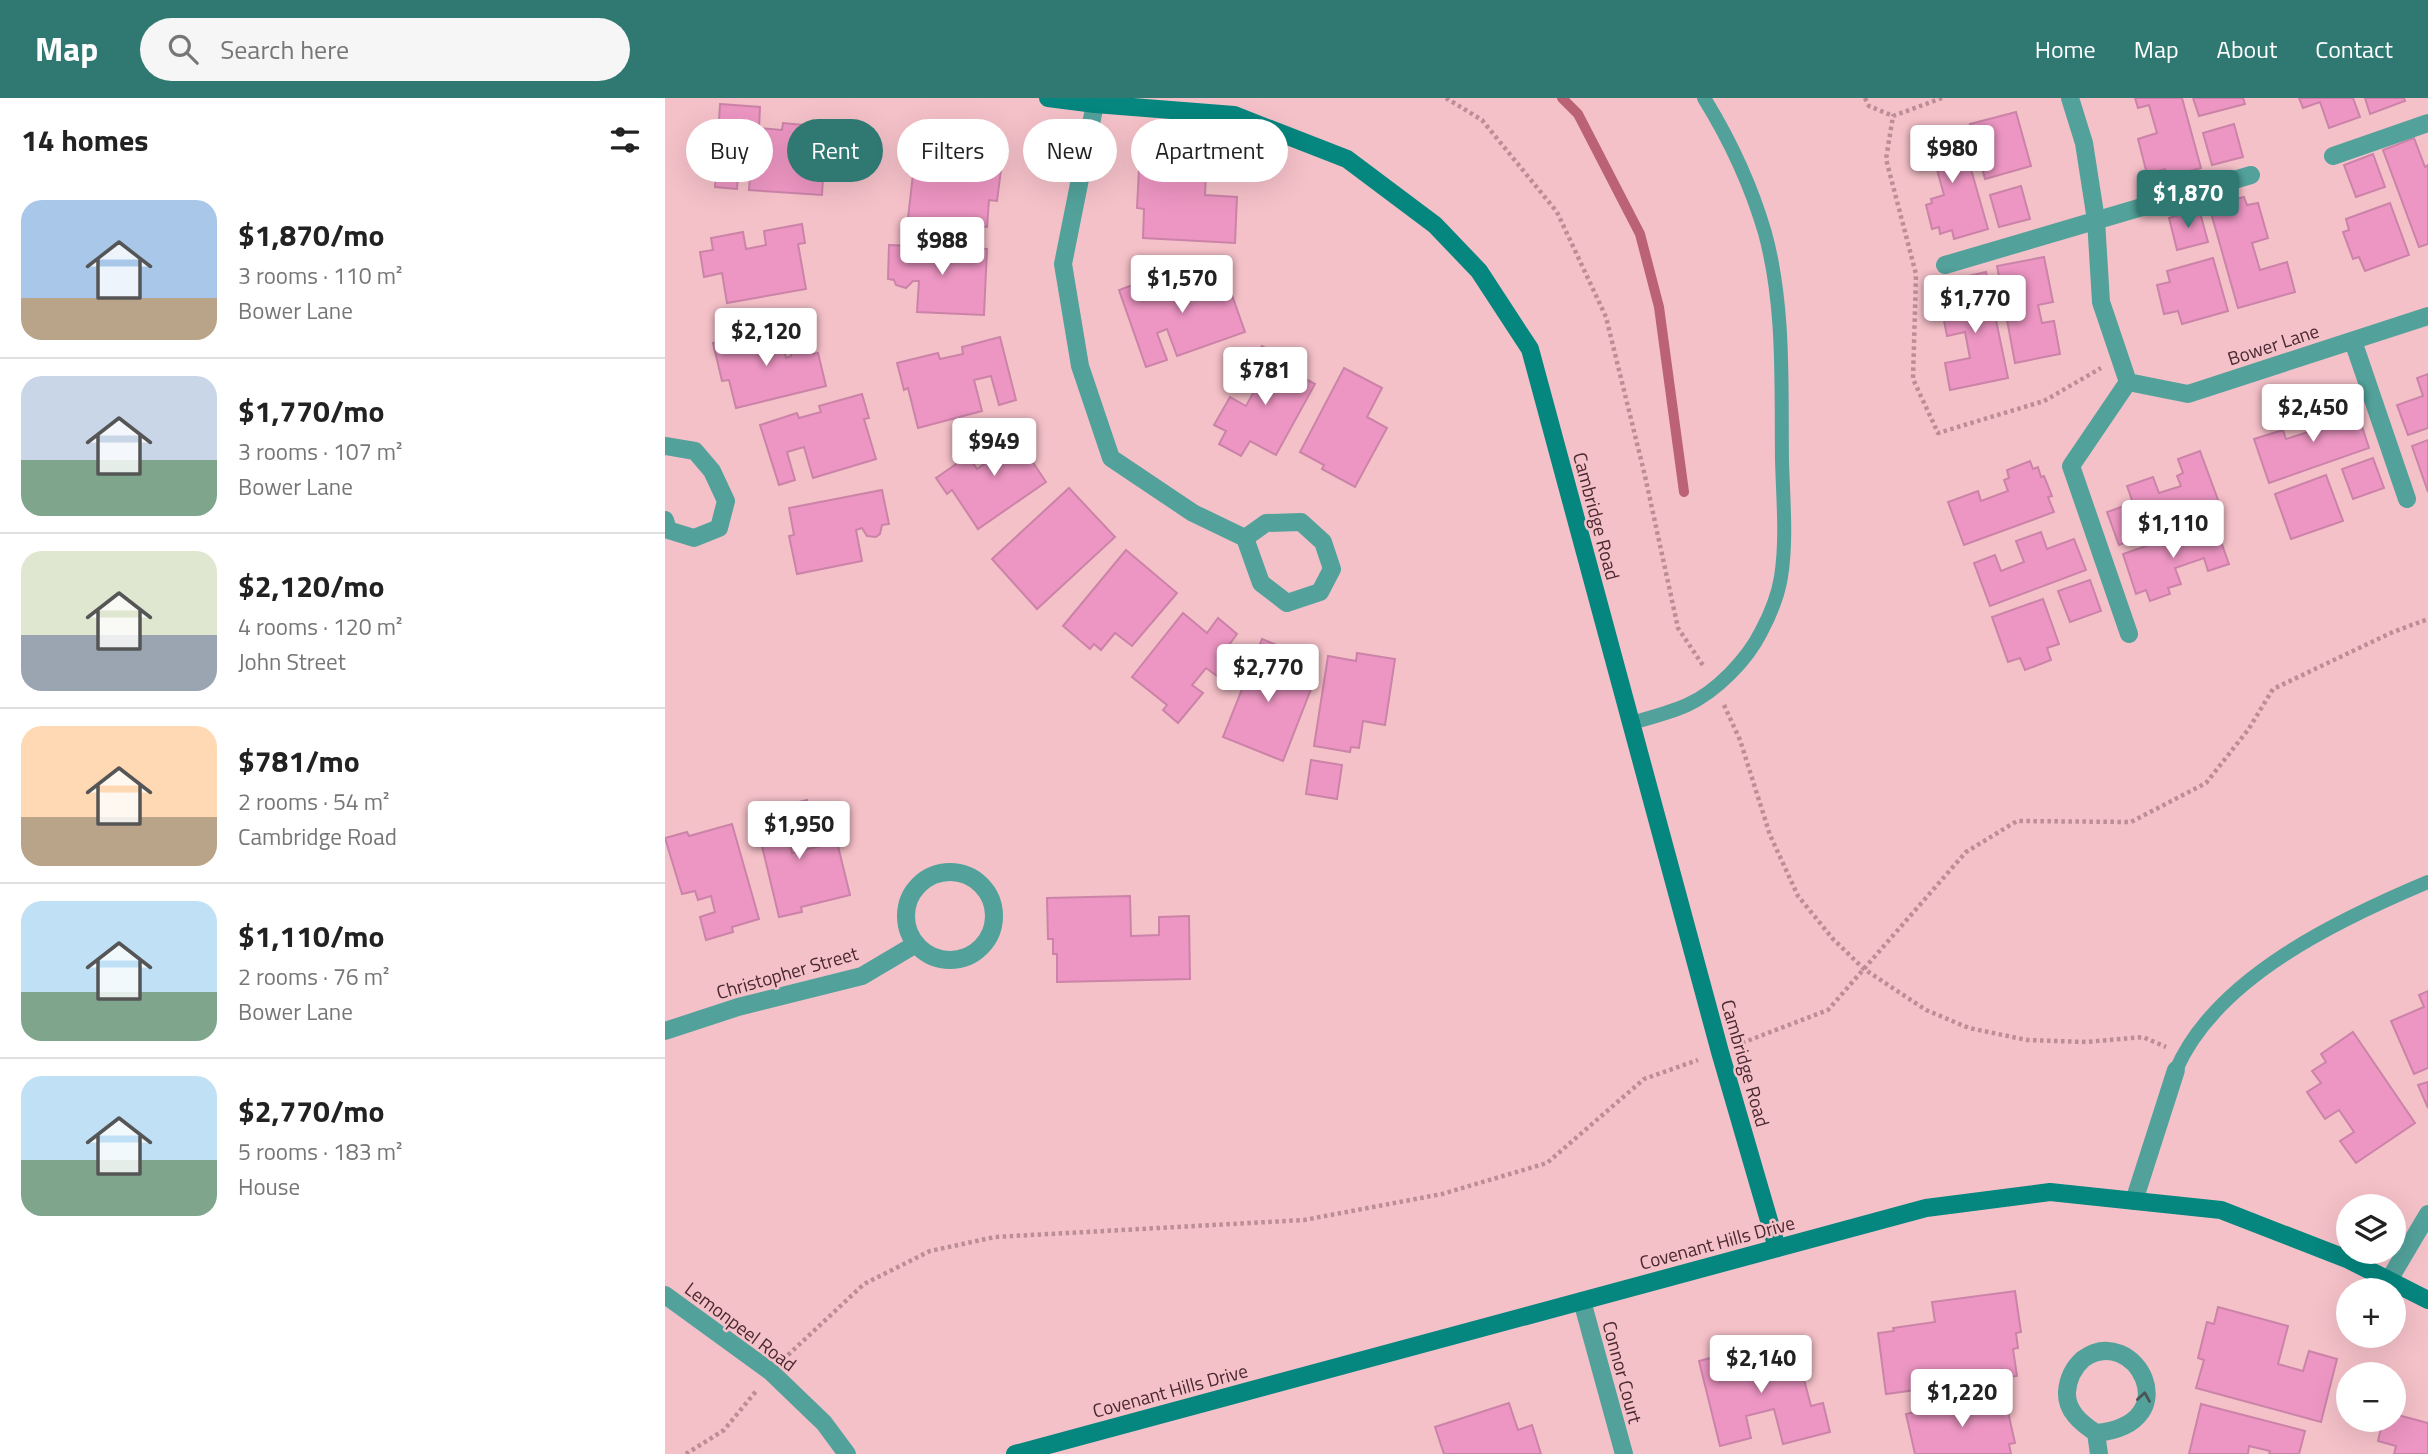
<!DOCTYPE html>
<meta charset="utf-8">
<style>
:root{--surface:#fff;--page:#f6f6f6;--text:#222;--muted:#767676;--line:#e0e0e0;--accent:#307973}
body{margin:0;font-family:"Titillium Web",sans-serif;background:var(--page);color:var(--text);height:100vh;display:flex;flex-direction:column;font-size:26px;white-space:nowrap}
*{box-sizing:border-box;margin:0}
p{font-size:23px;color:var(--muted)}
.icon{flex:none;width:38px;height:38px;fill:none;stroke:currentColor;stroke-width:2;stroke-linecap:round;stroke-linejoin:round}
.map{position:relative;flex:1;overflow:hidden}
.details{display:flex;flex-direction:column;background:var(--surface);width:665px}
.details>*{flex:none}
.top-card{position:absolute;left:21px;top:21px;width:665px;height:63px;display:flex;gap:14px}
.fabs{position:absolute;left:1671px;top:1096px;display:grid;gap:14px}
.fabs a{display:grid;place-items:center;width:70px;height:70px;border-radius:50%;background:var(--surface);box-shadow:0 7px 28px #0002;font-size:35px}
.price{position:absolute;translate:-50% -60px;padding:0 16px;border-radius:7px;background:#fff;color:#222;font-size:23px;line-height:46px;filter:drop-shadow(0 2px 4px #0008)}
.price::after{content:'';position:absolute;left:50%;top:42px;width:21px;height:16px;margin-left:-10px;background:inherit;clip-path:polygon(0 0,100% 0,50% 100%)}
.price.on{background:var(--accent);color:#fff}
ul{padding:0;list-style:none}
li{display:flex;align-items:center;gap:21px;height:175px;padding:0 21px}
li+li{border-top:2px solid var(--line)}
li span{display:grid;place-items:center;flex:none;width:196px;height:140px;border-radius:21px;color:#555}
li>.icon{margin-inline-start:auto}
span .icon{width:84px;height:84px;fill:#fffc;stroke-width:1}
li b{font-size:30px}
h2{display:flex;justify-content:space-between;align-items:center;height:84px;padding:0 21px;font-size:30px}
.pill{padding:0 24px;border-radius:32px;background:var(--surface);box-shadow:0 7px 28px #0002;font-size:24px;line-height:63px}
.pill.on{background:var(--accent);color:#fff}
header{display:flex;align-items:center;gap:42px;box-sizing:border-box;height:98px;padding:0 35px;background:var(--accent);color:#fff}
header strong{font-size:33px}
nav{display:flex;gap:38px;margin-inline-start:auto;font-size:24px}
.search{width:490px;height:63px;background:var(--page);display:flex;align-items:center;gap:18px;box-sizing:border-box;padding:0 24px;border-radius:38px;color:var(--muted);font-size:26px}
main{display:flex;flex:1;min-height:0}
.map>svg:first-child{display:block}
</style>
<header>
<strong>Map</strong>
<div class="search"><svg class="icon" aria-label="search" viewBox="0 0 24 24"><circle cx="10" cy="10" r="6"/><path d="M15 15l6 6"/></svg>Search here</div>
<nav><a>Home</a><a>Map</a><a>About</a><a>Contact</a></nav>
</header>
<main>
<section class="details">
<h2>14 homes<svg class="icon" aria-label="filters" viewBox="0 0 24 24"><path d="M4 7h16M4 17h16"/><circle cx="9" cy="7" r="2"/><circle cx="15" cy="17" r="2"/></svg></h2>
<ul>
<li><span style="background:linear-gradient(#a9c7e8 70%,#b9a48a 0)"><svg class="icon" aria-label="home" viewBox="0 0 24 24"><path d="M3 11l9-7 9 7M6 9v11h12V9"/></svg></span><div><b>$1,870/mo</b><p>3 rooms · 110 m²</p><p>Bower Lane</p></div></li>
<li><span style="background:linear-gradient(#c9d6e8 60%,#7fa58c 0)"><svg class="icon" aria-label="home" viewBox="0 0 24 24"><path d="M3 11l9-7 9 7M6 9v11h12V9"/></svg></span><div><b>$1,770/mo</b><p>3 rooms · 107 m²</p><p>Bower Lane</p></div></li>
<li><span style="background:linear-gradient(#dfe7d0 60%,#9aa5b1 0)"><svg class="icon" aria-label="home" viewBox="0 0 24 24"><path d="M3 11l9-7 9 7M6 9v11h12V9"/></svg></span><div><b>$2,120/mo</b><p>4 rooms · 120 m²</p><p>John Street</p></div></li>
<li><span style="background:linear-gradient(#ffd9b3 65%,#b9a48a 0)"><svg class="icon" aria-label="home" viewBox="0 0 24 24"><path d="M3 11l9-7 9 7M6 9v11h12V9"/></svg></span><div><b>$781/mo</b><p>2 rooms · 54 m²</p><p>Cambridge Road</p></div></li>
<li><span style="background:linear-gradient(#bfe0f5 65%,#7fa58c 0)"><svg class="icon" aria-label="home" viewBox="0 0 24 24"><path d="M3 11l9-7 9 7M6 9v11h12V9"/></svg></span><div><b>$1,110/mo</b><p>2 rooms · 76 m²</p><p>Bower Lane</p></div></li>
<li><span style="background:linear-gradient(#bfe0f5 60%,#7fa58c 0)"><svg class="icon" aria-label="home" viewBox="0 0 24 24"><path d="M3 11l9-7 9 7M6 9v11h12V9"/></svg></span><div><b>$2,770/mo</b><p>5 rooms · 183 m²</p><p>House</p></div></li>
</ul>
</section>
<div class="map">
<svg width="1763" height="1356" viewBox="0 0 1763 1356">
<rect width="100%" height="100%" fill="#f5c1c9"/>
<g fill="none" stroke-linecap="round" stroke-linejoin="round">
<polyline stroke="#bc6275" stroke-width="10" points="897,0 913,16 975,136 994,209 1019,394"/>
</g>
<g fill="#ed96c3" stroke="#cb83a8" stroke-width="2">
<polygon points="1470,0 1517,0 1536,70 1502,79 1500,71 1482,76 1473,41 1492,35 1484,7 1473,10"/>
<polygon points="1528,0 1578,0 1580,6 1534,18"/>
<polygon points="1634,0 1688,0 1695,19 1664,30 1655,4 1638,10"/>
<polygon points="1700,0 1739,0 1740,3 1705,16"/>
<polygon points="55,6 95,9 94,30 117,32 118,25 161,29 157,97 84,92 86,62 74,61 72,91 50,89"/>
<polygon points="1351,14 1366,68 1320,81 1305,26"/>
<polygon points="1569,26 1578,59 1547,67 1538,35"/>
<polygon points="1294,29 1323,131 1289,141 1287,132 1275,136 1274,129 1267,131 1261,107 1267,105 1266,101 1279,97 1271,68 1259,72 1251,41"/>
<polygon points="1749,40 1760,69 1763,67 1763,146 1754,149 1718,52"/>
<polygon points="245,54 281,58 279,74 299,76 301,59 337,64 332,103 324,102 322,129 243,120 248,76 242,75"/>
<polygon points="1708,56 1720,89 1691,99 1679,67"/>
<polygon points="474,72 541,75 540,97 572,99 570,145 478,140 479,111 472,110"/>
<polygon points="1356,88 1365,121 1334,129 1325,97"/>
<polygon points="1579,99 1582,107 1593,105 1603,140 1587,145 1595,172 1622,164 1630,194 1573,210 1544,108"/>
<polygon points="1725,105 1744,157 1700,173 1694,159 1688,161 1678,134 1684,132 1681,121"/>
<polygon points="1534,111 1543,144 1512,152 1504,120"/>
<polygon points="137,126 140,145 133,146 141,191 62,205 57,175 39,179 35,154 48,152 46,140 78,134 81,151 101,147 99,133"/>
<polygon points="224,147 322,151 319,217 252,214 254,183 248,183 241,190 231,187 229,182 223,181"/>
<polygon points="1379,159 1388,204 1373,207 1377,225 1389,223 1395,256 1350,265 1332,168"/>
<polygon points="1548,160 1563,213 1517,226 1513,213 1499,216 1492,187 1505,184 1502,173"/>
<polygon points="557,169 580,234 512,258 502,231 492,235 502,262 481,269 454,192 489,179 496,198 518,190 516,184"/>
<polygon points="1321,174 1343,280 1285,292 1280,265 1305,260 1300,234 1282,238 1277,212 1295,209 1290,181"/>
<polygon points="114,229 121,260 126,258 127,253 134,247 143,248 148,256 153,255 161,288 71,310 64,282 57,283 48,245"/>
<polygon points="335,239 351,302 334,307 326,278 309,282 317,313 253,330 243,290 239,292 232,265 273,255 275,261 298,256 297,249"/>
<polygon points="597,248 611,256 607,263 650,286 611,357 585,343 576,358 554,346 561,333 549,327 565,299 581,308 591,290 578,282"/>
<polygon points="679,270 717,290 702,319 722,330 690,389 657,371 659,367 635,354"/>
<polygon points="1763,276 1763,330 1743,337 1732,307 1758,298 1752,280"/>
<polygon points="197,296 204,320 199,321 211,361 148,380 139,349 122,354 130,382 114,387 95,327 132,315 134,320 156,314 154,308"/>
<polygon points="1689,304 1704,350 1604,385 1589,341 1618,332 1621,341 1649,332 1645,320"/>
<polygon points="347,326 369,358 365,360 381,384 313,431 287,392 282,396 271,380 303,358 312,371 329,359 320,345"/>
<polygon points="1763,342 1763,394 1747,348"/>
<polygon points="1535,353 1556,410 1454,447 1442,414 1468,405 1462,388 1488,379 1494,395 1516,388 1512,378 1518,375 1513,361"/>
<polygon points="1708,360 1719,390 1688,401 1677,371"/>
<polygon points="1365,363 1368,371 1373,369 1376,379 1379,378 1387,398 1383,399 1389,414 1299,447 1283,404 1313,393 1316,403 1343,393 1339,382 1344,380 1342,372"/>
<polygon points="1661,377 1678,423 1626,441 1610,396"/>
<polygon points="404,390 450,439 372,511 327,461"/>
<polygon points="217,392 224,426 217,427 215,436 211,439 202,438 197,430 191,432 197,463 132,476 124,438 129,437 124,410"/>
<polygon points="1549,424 1564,466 1543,473 1539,460 1510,470 1516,486 1503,490 1505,496 1485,503 1481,492 1471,496 1458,456"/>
<polygon points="1376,434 1382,451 1409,441 1421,472 1325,508 1309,465 1330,457 1336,473 1359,464 1351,443"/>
<polygon points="461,452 512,495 467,548 450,535 436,552 429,546 425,551 398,528"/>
<polygon points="1425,482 1436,513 1405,524 1393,493"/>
<polygon points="1378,501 1394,546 1382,550 1386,562 1360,572 1355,560 1343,564 1327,519"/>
<polygon points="518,515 542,535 553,520 572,536 564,547 572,554 552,578 541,570 527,587 538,595 513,625 498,612 502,607 467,579"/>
<polygon points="597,541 629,554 619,581 646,591 618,663 558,639"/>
<polygon points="692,555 730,561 720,627 698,623 694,650 686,649 685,654 649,648 663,558 691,563"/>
<polygon points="646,662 677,667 672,701 641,696"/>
<polygon points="142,702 149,729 123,735 127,755 172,744 185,797 136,809 137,814 114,819 89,715"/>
<polygon points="67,726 94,821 67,829 68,834 41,842 35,819 50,814 46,798 33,802 30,793 17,796 0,740 22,734 24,738"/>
<polygon points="465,798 466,838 494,837 494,819 524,818 525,881 392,884 392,856 388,856 388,841 383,841 382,800"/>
<polygon points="1763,893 1763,970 1749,976 1726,923 1759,909 1754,897"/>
<polygon points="1688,934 1750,1025 1691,1065 1675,1043 1689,1034 1674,1012 1660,1021 1642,994 1656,985 1647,973 1661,964 1656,956"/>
<polygon points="1763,984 1763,1010 1753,987"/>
<polygon points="1350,1193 1356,1234 1351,1235 1353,1250 1348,1251 1352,1278 1221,1296 1213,1235 1229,1233 1228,1230 1270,1224 1267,1204"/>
<polygon points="1553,1209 1623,1228 1613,1266 1638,1273 1644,1253 1672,1261 1656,1324 1531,1290 1539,1262 1533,1260 1542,1224 1549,1226"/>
<polygon points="1123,1241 1126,1256 1132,1255 1146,1308 1158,1305 1165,1334 1118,1346 1109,1311 1081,1318 1086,1340 1055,1348 1034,1263 1072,1253 1076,1268 1097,1263 1094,1248"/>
<polygon points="1329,1297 1333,1316 1343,1314 1350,1345 1344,1346 1346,1356 1250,1356 1241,1316"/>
<polygon points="844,1305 853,1332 867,1327 876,1356 779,1356 770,1329"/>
<polygon points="1536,1306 1640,1333 1634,1356 1604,1356 1605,1353 1584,1348 1583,1356 1524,1356"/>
<polygon points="1729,1316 1763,1325 1763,1356 1729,1356 1731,1348 1713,1343 1718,1321 1729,1321"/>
</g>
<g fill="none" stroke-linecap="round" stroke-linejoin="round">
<g stroke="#bb8d95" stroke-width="4.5" stroke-dasharray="3.5 3.5" stroke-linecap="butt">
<polyline points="781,0 817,22 892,114 941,219 980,378 1013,530 1039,569"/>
<polyline points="1200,0 1204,8 1228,18"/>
<polyline points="1277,0 1228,18 1221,61 1251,176 1248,281 1273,335 1379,303 1436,270"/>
<polyline points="1059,607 1075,642 1105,737 1133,798 1168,841 1199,871 1261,912 1304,930 1362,942 1421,944 1478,939 1501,949"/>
<polyline points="1077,945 1163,912 1301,754 1352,723 1466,724 1541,685 1583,632 1608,591 1728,534 1763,521"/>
<polyline points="123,1257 199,1186 265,1153 330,1139 639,1122 777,1096 882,1065 979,981 1033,962"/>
<polyline points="21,1356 59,1332 92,1292"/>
</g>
<g stroke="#52a29b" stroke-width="14">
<path d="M966,625C984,620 1004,615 1022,607C1051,594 1082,562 1096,534C1105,517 1113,498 1116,479C1122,441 1118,401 1117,362C1116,288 1120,208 1100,135C1086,87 1065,42 1039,0"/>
<path d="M1511,972C1551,879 1675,821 1763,784"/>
</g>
<g stroke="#52a29b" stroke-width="18">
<polyline points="1405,0 1419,45 1431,122 1436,204 1463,284 1523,296 1763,218"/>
<polyline points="430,6 398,166 415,268 446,360 528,415 580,440 596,485 622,505 655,494 667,471 658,444 636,424 601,425 580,440"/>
<polyline points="1668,58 1763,25"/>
<polyline points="1280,167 1586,77"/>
<polyline points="1688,243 1742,401"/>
<polyline points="1463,284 1406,368 1464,536"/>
<polyline points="0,348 30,353 47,373 61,403 54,430 29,440 3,432 0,422"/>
<circle cx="285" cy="818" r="44"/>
<polyline points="0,933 73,909 197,878 251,846"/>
<polyline points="1469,1103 1511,972"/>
<polyline points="1724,1182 1763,1116"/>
<polyline points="0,1197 106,1274 159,1325 182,1356"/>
<polyline points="917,1203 959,1356"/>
<path d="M1431,1335C1525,1326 1469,1224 1418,1261C1408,1270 1403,1280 1402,1294C1401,1313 1416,1325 1431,1335L1434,1356"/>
</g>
<g stroke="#05867e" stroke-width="18">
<polyline points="383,0 430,6 569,17 682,61 770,127 814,173 865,251 1055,954 1112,1150"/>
<polyline points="350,1356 1261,1110 1385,1094 1556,1112 1682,1161 1763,1202"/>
</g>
</g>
<defs><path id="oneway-chevron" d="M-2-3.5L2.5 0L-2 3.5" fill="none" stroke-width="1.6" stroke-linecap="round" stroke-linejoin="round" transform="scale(1.75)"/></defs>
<use stroke="#4d5355" href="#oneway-chevron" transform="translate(1479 1299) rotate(-81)"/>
<g text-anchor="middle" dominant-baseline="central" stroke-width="5" stroke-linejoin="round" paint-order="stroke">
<g font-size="19" fill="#4b2930" stroke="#f5c1c9">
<text transform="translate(1608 246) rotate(-18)">Bower Lane</text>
<text transform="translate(932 418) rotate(75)">Cambridge Road</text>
<text transform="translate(122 874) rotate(-16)">Christopher Street</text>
<text transform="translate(1081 965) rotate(74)">Cambridge Road</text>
<text transform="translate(1052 1144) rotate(-15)">Covenant Hills Drive</text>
<text transform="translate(76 1228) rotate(37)">Lemonpeel Road</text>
<text transform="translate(958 1274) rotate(75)">Connor Court</text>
<text transform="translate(505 1292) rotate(-15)">Covenant Hills Drive</text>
</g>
</g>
</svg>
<div class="fabs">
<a><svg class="icon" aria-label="layers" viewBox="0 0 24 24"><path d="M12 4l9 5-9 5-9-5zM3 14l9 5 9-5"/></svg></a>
<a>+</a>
<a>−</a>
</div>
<b class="price" style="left:1287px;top:87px">$980</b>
<b class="price on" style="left:1523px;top:132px">$1,870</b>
<b class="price" style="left:277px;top:179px">$988</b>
<b class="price" style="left:517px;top:217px">$1,570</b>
<b class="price" style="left:1310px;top:237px">$1,770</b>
<b class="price" style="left:101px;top:270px">$2,120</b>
<b class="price" style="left:600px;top:309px">$781</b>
<b class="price" style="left:1648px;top:346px">$2,450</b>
<b class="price" style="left:329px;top:380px">$949</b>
<b class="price" style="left:1508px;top:462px">$1,110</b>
<b class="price" style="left:603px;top:606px">$2,770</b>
<b class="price" style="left:134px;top:763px">$1,950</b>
<b class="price" style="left:1096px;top:1297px">$2,140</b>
<b class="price" style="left:1297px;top:1331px">$1,220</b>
<div class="top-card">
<a class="pill">Buy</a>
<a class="pill on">Rent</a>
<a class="pill">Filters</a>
<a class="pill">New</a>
<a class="pill">Apartment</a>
</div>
</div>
</main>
